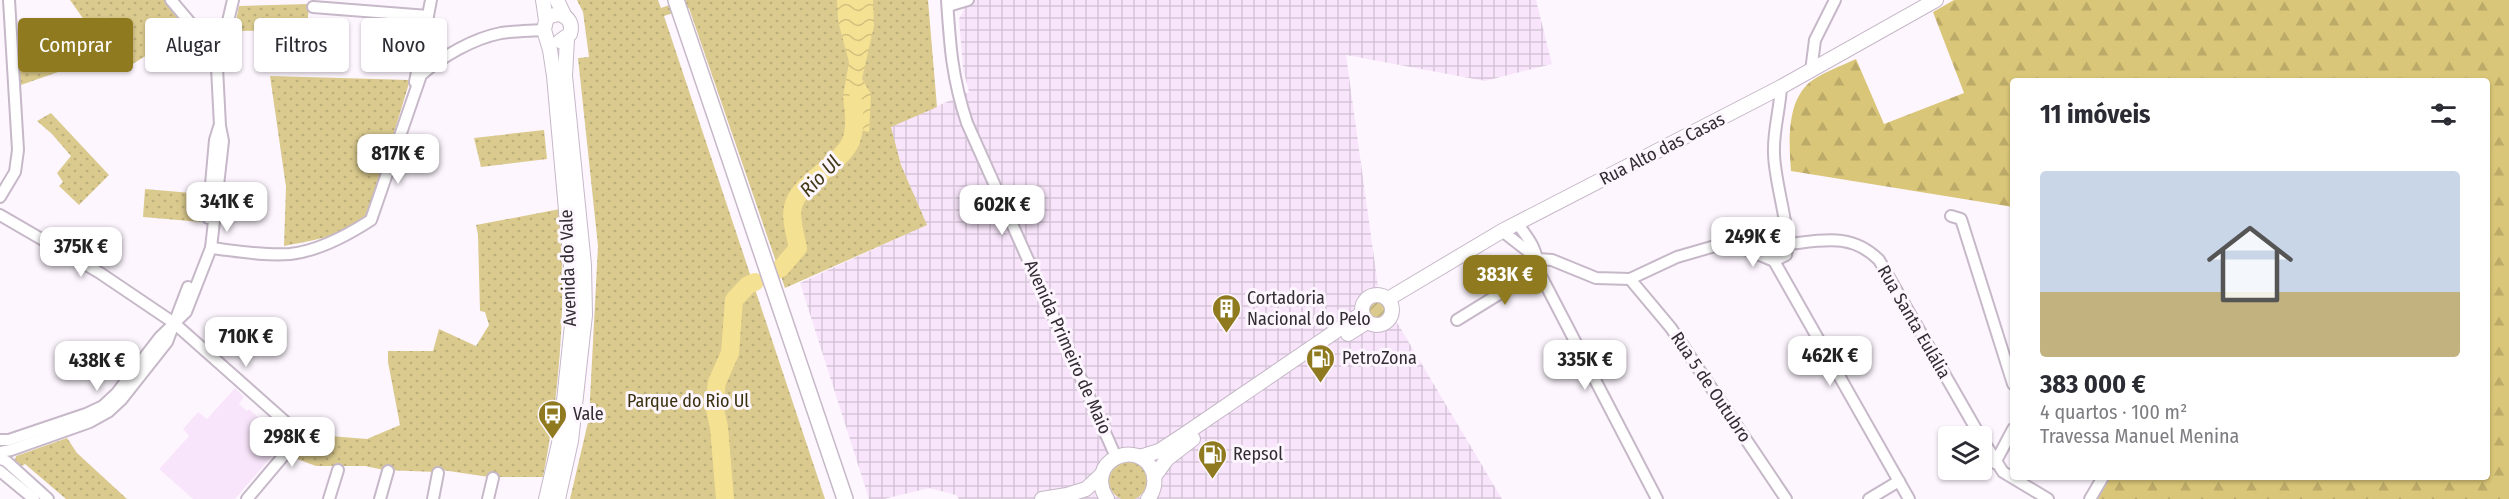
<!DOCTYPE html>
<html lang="pt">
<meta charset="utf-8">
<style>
:root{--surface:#fff;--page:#f7f7f7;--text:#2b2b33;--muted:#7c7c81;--accent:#8f7a20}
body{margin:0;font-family:"Fira Sans Condensed",sans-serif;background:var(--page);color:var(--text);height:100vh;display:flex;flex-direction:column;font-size:22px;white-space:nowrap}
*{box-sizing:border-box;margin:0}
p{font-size:20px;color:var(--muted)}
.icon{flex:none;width:33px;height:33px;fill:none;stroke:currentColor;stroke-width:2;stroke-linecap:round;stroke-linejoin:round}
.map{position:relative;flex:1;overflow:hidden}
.sheet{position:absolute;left:2010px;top:78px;width:480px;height:402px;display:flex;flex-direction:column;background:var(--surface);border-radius:6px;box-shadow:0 2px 4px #0004}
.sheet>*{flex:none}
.top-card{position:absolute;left:18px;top:18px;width:570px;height:54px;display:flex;gap:12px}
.buttons{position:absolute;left:1938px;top:426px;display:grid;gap:12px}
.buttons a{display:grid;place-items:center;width:54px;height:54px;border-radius:6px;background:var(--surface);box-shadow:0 2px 4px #0004;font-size:30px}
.price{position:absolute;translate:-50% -51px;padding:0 14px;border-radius:12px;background:#fff;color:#222;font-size:20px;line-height:39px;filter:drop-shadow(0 2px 3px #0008)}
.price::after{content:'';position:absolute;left:50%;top:36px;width:18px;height:14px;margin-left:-9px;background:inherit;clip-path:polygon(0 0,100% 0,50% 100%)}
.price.on{background:var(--accent);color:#fff}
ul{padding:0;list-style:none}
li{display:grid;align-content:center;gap:12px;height:318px;padding:0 30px}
li span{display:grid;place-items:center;height:186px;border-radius:6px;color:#555}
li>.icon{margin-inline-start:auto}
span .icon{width:108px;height:108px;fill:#fffc;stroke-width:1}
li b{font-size:26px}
h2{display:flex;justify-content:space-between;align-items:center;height:72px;padding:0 30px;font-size:26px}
.pill{padding:0 21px;border-radius:6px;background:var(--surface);box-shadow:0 2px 4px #0004;font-size:21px;line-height:54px}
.pill.on{background:var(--accent);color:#fff}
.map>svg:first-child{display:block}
</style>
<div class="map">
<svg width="2509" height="499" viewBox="0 0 2509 499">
<defs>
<pattern id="industrial-grid" width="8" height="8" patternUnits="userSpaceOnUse" patternTransform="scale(1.5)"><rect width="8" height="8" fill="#f9e5fb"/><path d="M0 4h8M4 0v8" fill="none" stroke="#d6c5d8"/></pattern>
<pattern id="grass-dots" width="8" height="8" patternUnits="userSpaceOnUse" patternTransform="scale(1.5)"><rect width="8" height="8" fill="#daca8e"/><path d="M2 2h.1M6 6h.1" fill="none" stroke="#bcae7b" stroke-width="1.8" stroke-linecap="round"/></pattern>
<pattern id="forest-firs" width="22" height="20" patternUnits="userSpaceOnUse" patternTransform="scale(1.5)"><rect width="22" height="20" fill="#dac678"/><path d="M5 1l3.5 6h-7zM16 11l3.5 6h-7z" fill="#bcaa68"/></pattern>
<pattern id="garden-furrows" width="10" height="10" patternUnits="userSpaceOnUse" patternTransform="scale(1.5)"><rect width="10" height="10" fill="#daca8e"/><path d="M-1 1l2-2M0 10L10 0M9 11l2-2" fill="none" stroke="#bcae7b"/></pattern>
<pattern id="water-waves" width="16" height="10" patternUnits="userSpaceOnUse" patternTransform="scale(1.5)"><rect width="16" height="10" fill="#f5e192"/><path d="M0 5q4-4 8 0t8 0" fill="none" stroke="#d2c17e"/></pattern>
</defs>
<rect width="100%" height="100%" fill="#fef6ff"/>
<polygon fill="#f9e5fb" points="235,388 244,397 239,404 247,411 249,409 271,429 276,425 283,434 283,443 235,499 193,499 159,469 189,436 183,429 198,412 207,419"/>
<polygon fill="url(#industrial-grid)" points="963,0 1536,0 1552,64 1485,81 1346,55 1378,286 1376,287 1502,499 959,499 956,495 929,488 884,499 869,499 800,283 926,225 901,165 890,127 969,92 963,69 959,19 964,9"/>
<g fill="url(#grass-dots)">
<polygon points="70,0 165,0 189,29 123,70 110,54 18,86 17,49 87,24"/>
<polygon points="577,0 658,0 661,8 683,0 928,0 937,107 891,127 901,165 927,225 785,288 689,8 664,16 825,499 570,499 589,418 598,246 578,58 589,57 583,12"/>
<polygon points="309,4 307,30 234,31 239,6"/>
<path d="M270,76L410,80L370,212C357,235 308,241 284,246L286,187Z"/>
<polygon points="51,113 109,175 79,205 59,186 63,182 57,173 71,156 52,134 37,121"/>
<polygon points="544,130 547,159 481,167 474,138"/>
<polygon points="145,189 203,194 201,222 143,217"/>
<path d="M560,209C566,302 561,386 543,477H489L442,470L436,472L384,470L365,466H316L297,459L303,439L300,428L304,423L318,435L367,439L400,425L388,362V351H433L439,329L476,346L489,325L485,312L480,311L478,235L476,225Z"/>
<polygon points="67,438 77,453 127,499 66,499 25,464 22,466 15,460 16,456"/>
<circle cx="1128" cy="481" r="19"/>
</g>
<path fill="url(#forest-firs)" d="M1954,0H2509V499H2097L2110,477H2487V81H2013V207L1791,171C1789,143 1786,102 1810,82C1823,72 1841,66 1856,59L1884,124L1964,93L1933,12Z"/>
<circle fill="url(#garden-furrows)" cx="1376" cy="309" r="9"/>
<polygon fill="url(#water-waves)" points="837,0 873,0 874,26 862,79 871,94 869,132 846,126 843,96 849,62 838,21"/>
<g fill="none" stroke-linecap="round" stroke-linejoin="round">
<g stroke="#f5e192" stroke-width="18">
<path d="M775,271L781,268L798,248C796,237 790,219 793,207C798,182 840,166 851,141C856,129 854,115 854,103"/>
<polyline points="725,499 719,427 714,405 717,382 730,353 734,300 748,285 755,282"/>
</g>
<defs>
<g id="minor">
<polyline points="171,0 193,26 220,50"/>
<path d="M947,0C950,46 952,78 967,123L1116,457"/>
<polyline points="948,6 968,0"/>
<polyline points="313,7 428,16"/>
<polyline points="1811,71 1815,40 1835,0"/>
<polyline points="415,82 431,0"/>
<polyline points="0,197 15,172 18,150 9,0"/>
<polyline points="0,215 100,273 174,323 289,425 293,439 290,448 247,499"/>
<polyline points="1951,216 1961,219 2013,384"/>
<polyline points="208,218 215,140 219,127"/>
<path d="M1517,223C1529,239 1538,250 1538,270L1657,499"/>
<path d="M1502,231L1538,259L1552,260L1596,278L1630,279L1677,257L1715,246L1743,248L1774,261L1786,255C1792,232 1774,182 1774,153C1773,131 1780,109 1781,87"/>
<path d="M1789,244C1824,240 1852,233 1879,260L1980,436"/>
<path d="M211,248C237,251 264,256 290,254C318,251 348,235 371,220L421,75C443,56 472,39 501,33C515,31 530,31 544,30"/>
<polyline points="1774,261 1909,499"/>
<polyline points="1630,279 1671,328 1786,499"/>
<polyline points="1457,320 1538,270"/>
<polyline points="1982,439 2003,472 2048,499"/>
<polyline points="0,440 9,440 86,414 103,406 116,394 160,337 186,312 211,248 223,141 220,126 217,68 233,0"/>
<polyline points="0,452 11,450 90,422 108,412 122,399 167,342 188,287"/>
<polyline points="0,459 6,461 48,499"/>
<polyline points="1995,463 2013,429"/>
<polyline points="0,471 34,499"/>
<polyline points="329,499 338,470"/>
<polyline points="380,499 388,471"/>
<polyline points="433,499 438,473"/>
<polyline points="488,499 493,478"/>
<polyline points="1869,499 1899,481"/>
<polyline points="2090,499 2103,477"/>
</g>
<g id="major">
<polyline points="543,0 546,20 544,30 550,50 554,76 571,266 573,315 560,439 546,499"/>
<polyline points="557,0 564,15"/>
<path d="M546,20L550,16L559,14C569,17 573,24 570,34L560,41"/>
<circle cx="1377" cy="310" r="15"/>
<polyline points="1388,299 1502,231 1781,87 1936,0"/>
<polyline points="1348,334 1367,322"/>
<polyline points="1140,457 1159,451 1182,436 1361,314"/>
<polyline points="1154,477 1167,459 1193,439"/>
<polyline points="558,499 571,441 585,315 584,265 565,76 567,39"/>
<polyline points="1042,499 1067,495 1086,489 1101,475"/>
<path d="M1107,499C1083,461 1139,436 1153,472C1156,482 1154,491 1148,499"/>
</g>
<polyline id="highway" points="676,0 845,499"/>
</defs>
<use href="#minor" stroke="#c6b8c8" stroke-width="14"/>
<use href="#major" stroke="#c6b8c8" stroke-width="16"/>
<use href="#highway" stroke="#c6b8c8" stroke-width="18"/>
<use href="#minor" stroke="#fff" stroke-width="10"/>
<use href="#major" stroke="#fff" stroke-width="14"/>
<use href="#highway" stroke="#fff" stroke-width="15"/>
</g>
<defs>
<symbol id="building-pin" viewBox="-11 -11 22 30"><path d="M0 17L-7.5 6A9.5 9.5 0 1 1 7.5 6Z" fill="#8f7a20" stroke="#fef6ff"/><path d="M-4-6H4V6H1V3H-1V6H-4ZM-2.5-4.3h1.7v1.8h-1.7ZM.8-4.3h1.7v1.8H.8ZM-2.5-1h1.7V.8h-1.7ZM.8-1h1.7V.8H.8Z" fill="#fff"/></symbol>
<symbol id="fuel-pin" viewBox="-11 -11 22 30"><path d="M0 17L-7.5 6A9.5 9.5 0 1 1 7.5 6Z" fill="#8f7a20" stroke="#fef6ff"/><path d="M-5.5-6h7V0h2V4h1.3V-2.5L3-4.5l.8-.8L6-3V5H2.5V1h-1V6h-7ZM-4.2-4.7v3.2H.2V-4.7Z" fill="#fff"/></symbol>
<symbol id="bus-pin" viewBox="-11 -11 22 30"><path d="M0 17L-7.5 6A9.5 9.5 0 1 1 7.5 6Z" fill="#8f7a20" stroke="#fef6ff"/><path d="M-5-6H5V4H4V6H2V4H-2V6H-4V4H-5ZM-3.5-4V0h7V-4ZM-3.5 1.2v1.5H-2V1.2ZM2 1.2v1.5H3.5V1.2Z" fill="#fff"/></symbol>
</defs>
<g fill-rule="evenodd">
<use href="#building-pin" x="1210" y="292" width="33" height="45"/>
<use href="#fuel-pin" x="1304" y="342" width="33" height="45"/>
<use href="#bus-pin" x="536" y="398" width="33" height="45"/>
<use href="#fuel-pin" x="1196" y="438" width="33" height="45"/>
</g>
<g text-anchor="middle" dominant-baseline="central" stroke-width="6" stroke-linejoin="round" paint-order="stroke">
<g font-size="18" fill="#322d32" stroke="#fef6ff">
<text transform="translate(1662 149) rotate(-27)">Rua Alto das Casas</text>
<text transform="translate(568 268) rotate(-92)">Avenida do Vale</text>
<text transform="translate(1914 322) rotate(60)">Rua Santa Eulália</text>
<text transform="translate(1068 347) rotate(66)">Avenida Primeiro de Maio</text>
<text transform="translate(1711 387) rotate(56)">Rua 5 de Outubro</text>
</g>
<g font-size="18" fill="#322d32" stroke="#fef6ff" text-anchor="start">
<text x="1247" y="298">Cortadoria<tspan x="1247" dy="21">Nacional do Pelo</tspan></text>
<text x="1342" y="358">PetroZona</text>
<text x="573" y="414">Vale</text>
<text x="1233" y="454">Repsol</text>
</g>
<g font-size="18" fill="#3a320f" stroke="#fef6ff">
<text x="688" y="401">Parque do Rio Ul</text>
</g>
<g font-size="20" font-style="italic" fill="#423917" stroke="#fef6ff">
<text transform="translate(820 176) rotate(-46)">Rio Ul</text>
</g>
</g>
</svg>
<div class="buttons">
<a><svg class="icon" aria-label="layers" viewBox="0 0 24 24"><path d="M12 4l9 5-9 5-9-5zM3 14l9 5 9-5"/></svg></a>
</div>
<b class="price" style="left:398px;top:185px">817K €</b>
<b class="price" style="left:227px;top:233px">341K €</b>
<b class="price" style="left:1002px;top:236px">602K €</b>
<b class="price" style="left:1753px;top:268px">249K €</b>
<b class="price" style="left:81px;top:278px">375K €</b>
<b class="price on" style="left:1505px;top:306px">383K €</b>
<b class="price" style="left:246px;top:368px">710K €</b>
<b class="price" style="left:1830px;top:387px">462K €</b>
<b class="price" style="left:1585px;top:391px">335K €</b>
<b class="price" style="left:97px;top:392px">438K €</b>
<b class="price" style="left:292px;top:468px">298K €</b>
<div class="top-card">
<a class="pill on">Comprar</a>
<a class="pill">Alugar</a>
<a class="pill">Filtros</a>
<a class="pill">Novo</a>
</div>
<section class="sheet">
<h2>11 imóveis<svg class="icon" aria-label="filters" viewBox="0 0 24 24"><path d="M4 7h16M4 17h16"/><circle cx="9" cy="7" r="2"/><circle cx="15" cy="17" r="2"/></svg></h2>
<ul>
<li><span style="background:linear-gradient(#c9d6e8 65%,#c2b280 0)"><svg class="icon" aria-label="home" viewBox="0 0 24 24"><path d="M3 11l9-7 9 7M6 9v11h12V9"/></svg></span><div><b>383 000 €</b><p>4 quartos · 100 m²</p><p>Travessa Manuel Menina</p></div></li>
</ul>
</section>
</div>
